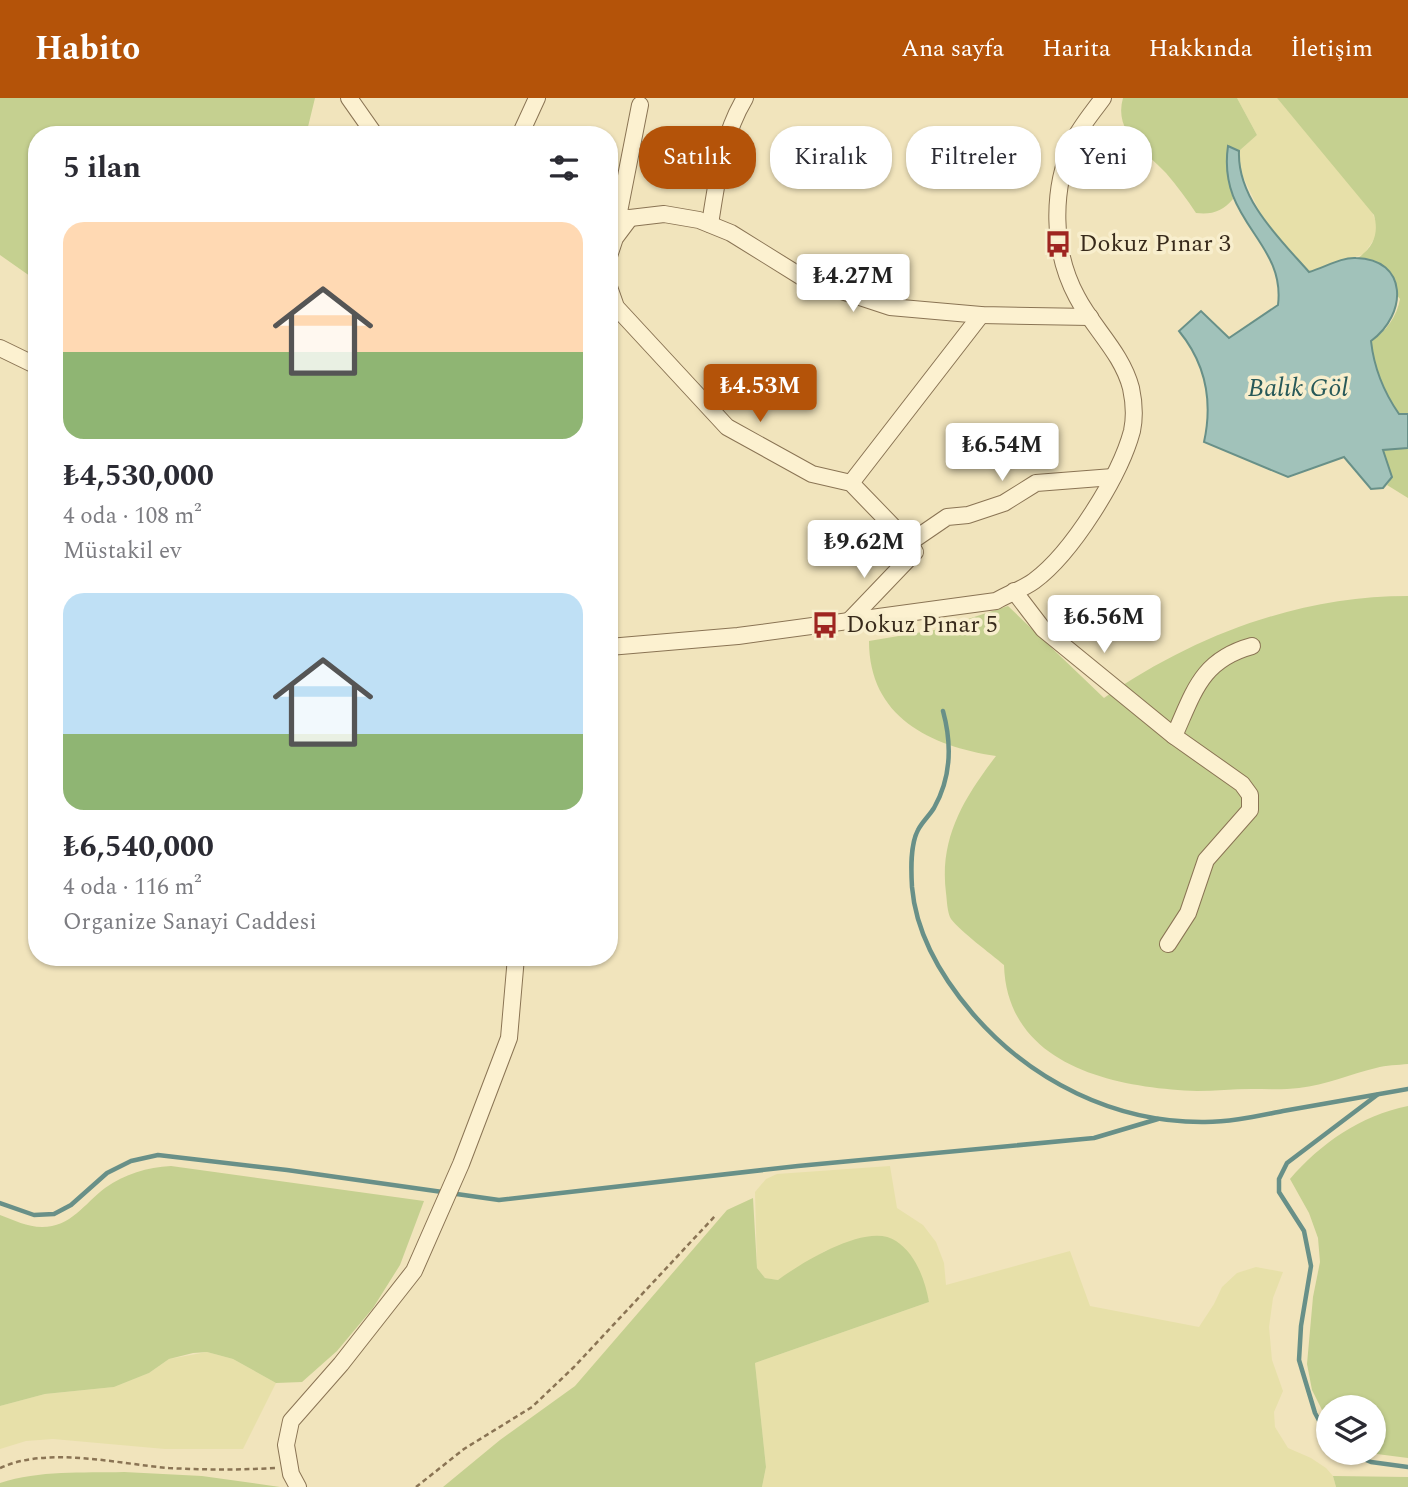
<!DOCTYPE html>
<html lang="tr">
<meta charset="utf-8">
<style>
:root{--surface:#fff;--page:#f2f2f3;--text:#2b2b33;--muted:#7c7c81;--accent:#b45309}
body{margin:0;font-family:Spectral,serif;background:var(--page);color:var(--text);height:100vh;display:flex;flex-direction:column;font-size:26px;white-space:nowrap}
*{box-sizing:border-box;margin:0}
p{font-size:23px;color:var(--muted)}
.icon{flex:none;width:38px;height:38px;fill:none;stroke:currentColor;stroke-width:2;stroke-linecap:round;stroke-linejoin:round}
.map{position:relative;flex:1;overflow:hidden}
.panel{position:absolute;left:28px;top:28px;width:590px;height:840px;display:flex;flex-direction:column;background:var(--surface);border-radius:28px;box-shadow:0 2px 5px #0004}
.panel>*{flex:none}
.banner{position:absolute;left:639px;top:28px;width:663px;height:63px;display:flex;gap:14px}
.buttons{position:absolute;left:1316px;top:1297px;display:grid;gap:14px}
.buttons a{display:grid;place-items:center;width:70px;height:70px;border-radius:50%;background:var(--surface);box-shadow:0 2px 5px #0004;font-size:35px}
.price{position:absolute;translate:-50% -60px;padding:0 16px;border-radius:7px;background:#fff;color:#222;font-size:23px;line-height:46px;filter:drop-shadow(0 2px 4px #0008)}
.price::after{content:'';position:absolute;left:50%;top:42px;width:21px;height:16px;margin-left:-10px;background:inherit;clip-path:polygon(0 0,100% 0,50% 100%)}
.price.on{background:var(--accent);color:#fff}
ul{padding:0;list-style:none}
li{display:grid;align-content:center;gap:14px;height:371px;padding:0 35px}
li span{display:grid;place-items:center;height:217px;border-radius:21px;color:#555}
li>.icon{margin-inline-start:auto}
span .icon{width:126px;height:126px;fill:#fffc;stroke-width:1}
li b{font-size:30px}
h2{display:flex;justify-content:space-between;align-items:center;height:84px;padding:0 35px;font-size:30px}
.pill{padding:0 24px;border-radius:28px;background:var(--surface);box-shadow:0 2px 5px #0004;font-size:24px;line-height:63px}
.pill.on{background:var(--accent);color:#fff}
header{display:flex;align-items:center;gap:42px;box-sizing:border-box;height:98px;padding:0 35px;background:var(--accent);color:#fff}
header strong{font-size:33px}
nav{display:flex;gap:38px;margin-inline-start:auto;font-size:24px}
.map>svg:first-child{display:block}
</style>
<header>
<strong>Habito</strong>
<nav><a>Ana sayfa</a><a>Harita</a><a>Hakkında</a><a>İletişim</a></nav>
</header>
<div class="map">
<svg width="1408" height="1389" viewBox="0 0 1408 1389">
<rect width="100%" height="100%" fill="#f1e4bc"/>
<g fill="#e7e0a9">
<polygon points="1237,0 1277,0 1371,111 1376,124 1376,138 1364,156 1310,174 1264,123 1240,72 1239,53 1257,37"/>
<polygon points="890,1068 897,1110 923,1127 936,1144 944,1165 946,1187 1070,1153 1090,1208 1199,1229 1214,1206 1222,1189 1237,1175 1256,1169 1283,1174 1273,1200 1269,1229 1272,1262 1283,1293 1274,1314 1275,1329 1288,1350 1311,1360 1326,1370 1333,1378 1336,1389 762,1389 766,1369 755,1265 929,1204 918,1170 904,1150 867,1139 825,1153 778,1182 765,1180 757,1170 755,1094 766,1081 777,1076"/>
<polygon points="207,1254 233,1261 276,1285 243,1351 165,1351 53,1341 26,1343 0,1351 0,1308 45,1296 114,1289 149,1275 169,1261"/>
</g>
<g fill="#c5d090">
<polygon points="0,0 315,0 306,37 37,37 37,183 0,157"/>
<path d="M1123,0H1237L1257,37L1239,53L1229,49L1227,77L1233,101C1223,113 1212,117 1196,115C1187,101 1177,88 1166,75C1146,53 1113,35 1123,0Z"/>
<path d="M1277,0H1408V316H1399C1383,293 1374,270 1371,243C1386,234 1397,218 1400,201L1367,161L1358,160C1374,149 1379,135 1374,117Z"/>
<polygon points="1408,350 1408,400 1387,387 1390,383 1383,352"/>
<path d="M1408,498V966C1398,967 1386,967 1376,970C1350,976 1326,987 1299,990C1283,992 1267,991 1251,991C1233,991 1215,993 1197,993C1115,990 1007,968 1004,867C990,855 961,834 951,821C947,814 947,802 946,795C939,740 964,700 996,658C930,648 869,619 869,543L934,532L1008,508L1104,600C1193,538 1298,498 1408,498Z"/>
<path d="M1408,1008V1360L1369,1355L1374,1354V1309H1328V1324L1312,1292L1307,1266L1313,1199L1320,1164L1318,1140L1309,1115L1290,1081C1321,1045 1360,1018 1408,1008Z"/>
<path d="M171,1068L424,1103L400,1167L373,1210L337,1253L302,1284L276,1285L233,1261L207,1254L193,1255L169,1261L149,1275L114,1289L45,1296L0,1308V1117C14,1122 27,1129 42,1129C71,1129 84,1106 105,1090C125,1076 147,1069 171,1068Z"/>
<path d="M753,1100L757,1170L765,1180L778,1182C801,1165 868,1123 896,1143C916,1156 925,1182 929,1204L755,1265L766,1369L762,1389H443L500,1342L575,1288L727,1112Z"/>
<path d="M124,1374L202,1378L280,1389H0V1385C40,1372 82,1375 124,1374Z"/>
<polygon points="1333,1378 1408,1379 1408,1389 1336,1389"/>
</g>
<path fill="#a1c2ba" stroke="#689088" stroke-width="2" d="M1228,48L1239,53C1237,101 1280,141 1309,174C1324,170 1341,159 1356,160C1408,161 1408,216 1371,243C1374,270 1383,293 1399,316H1408V350L1383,352L1392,379L1383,390L1371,391L1344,359L1288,379L1204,344C1213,303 1206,266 1179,233L1201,213L1229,240L1278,207C1286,143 1217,124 1228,48Z"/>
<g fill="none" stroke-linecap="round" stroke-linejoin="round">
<g stroke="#689088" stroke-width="4.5">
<path d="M943,613C952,646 951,680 934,710C929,718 922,724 918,732C910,747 911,772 912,789C916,836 943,881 973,916C1031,983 1115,1025 1205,1024C1231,1024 1257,1018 1283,1013C1325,1006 1366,998 1408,991"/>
<polyline points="0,1105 34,1117 54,1116 71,1107 107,1075 131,1063 158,1057 287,1072 499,1102 798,1068 1094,1040 1158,1021"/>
<polyline points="1328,1339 1315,1315 1299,1262 1301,1228 1311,1168 1304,1133 1279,1094 1279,1081 1287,1065 1377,997"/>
<polyline points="1346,1354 1371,1364 1408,1369"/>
</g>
<defs>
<g id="minor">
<polyline points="349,0 375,37"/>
<polyline points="520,37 537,0"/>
<polyline points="609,119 630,120 664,116 699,122 731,135 805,181 890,209 981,217 1090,219"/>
<polyline points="618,119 640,7"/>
<path d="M710,126C717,83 722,38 745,0"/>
<polyline points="609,158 615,140 630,120"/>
<polyline points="609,189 616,209 727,329 812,376 851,385 909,445 915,454 848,524"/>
<polyline points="0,250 37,268"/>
<polyline points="851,385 981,217"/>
<polyline points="909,445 947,419 968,417 1004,405 1036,385 1113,379"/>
<polyline points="1014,493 1043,531 1174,638 1242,686 1250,697 1250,712 1206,762 1188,815 1168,846"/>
<path d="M609,549L738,538L996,503C1008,496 1023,491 1034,483C1072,455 1120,378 1132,333C1135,319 1134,304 1131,290C1122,255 1093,230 1077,199C1052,153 1051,92 1073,44C1080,29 1093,14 1103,0"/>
<path d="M1174,638C1194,594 1201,562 1252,548"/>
<polyline points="298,1389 291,1376 286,1347 291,1323 341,1266 414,1173 461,1066 509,940 516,859"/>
</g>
</defs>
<use href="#minor" stroke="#8a7454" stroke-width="18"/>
<g stroke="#8a7454" stroke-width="2.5" stroke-dasharray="5 3.5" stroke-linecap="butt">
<path d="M0,1370C48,1348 118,1366 169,1370C205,1372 240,1372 276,1370"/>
<polyline points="416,1389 464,1351 532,1309 574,1269 715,1118"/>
</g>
<use href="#minor" stroke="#fcf1d0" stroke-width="16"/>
</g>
<defs>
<symbol id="bus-bare" viewBox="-9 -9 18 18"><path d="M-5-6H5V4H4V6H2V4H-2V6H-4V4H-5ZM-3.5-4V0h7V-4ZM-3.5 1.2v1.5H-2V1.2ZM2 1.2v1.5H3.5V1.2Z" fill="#9e2520" stroke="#f8eecd" stroke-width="2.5" paint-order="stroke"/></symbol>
</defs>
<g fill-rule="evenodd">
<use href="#bus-bare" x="1039" y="127" width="38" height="38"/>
<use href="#bus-bare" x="806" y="508" width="38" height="38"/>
</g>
<g text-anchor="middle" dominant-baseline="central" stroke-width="7" stroke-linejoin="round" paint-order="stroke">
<g font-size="24" fill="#382a1b" stroke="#f8eecd" text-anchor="start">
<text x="1079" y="146">Dokuz Pınar 3</text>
<text x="846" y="527">Dokuz Pınar 5</text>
</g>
<g font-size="26" font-style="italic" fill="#285959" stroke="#f8eecd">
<text x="1298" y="290">Balık Göl</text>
</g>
</g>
</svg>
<div class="buttons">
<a><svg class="icon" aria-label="layers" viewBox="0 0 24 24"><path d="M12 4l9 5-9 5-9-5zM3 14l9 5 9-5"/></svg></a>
</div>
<b class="price" style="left:853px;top:216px">₺4.27M</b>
<b class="price on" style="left:760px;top:326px">₺4.53M</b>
<b class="price" style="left:1002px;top:385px">₺6.54M</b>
<b class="price" style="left:864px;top:482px">₺9.62M</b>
<b class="price" style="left:1104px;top:557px">₺6.56M</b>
<div class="banner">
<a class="pill on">Satılık</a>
<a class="pill">Kiralık</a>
<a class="pill">Filtreler</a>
<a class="pill">Yeni</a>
</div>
<section class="panel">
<h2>5 ilan<svg class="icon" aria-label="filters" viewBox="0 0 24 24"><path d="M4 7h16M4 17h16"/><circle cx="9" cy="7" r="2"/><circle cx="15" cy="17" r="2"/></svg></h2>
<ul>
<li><span style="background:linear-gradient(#ffd9b3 60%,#8fb573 0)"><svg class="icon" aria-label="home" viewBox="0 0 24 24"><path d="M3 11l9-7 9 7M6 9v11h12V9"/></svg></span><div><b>₺4,530,000</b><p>4 oda · 108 m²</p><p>Müstakil ev</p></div></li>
<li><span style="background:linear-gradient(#bfe0f5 65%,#8fb573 0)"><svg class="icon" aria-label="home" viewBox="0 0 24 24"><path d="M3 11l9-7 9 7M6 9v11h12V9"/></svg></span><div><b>₺6,540,000</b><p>4 oda · 116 m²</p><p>Organize Sanayi Caddesi</p></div></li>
</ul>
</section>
</div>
